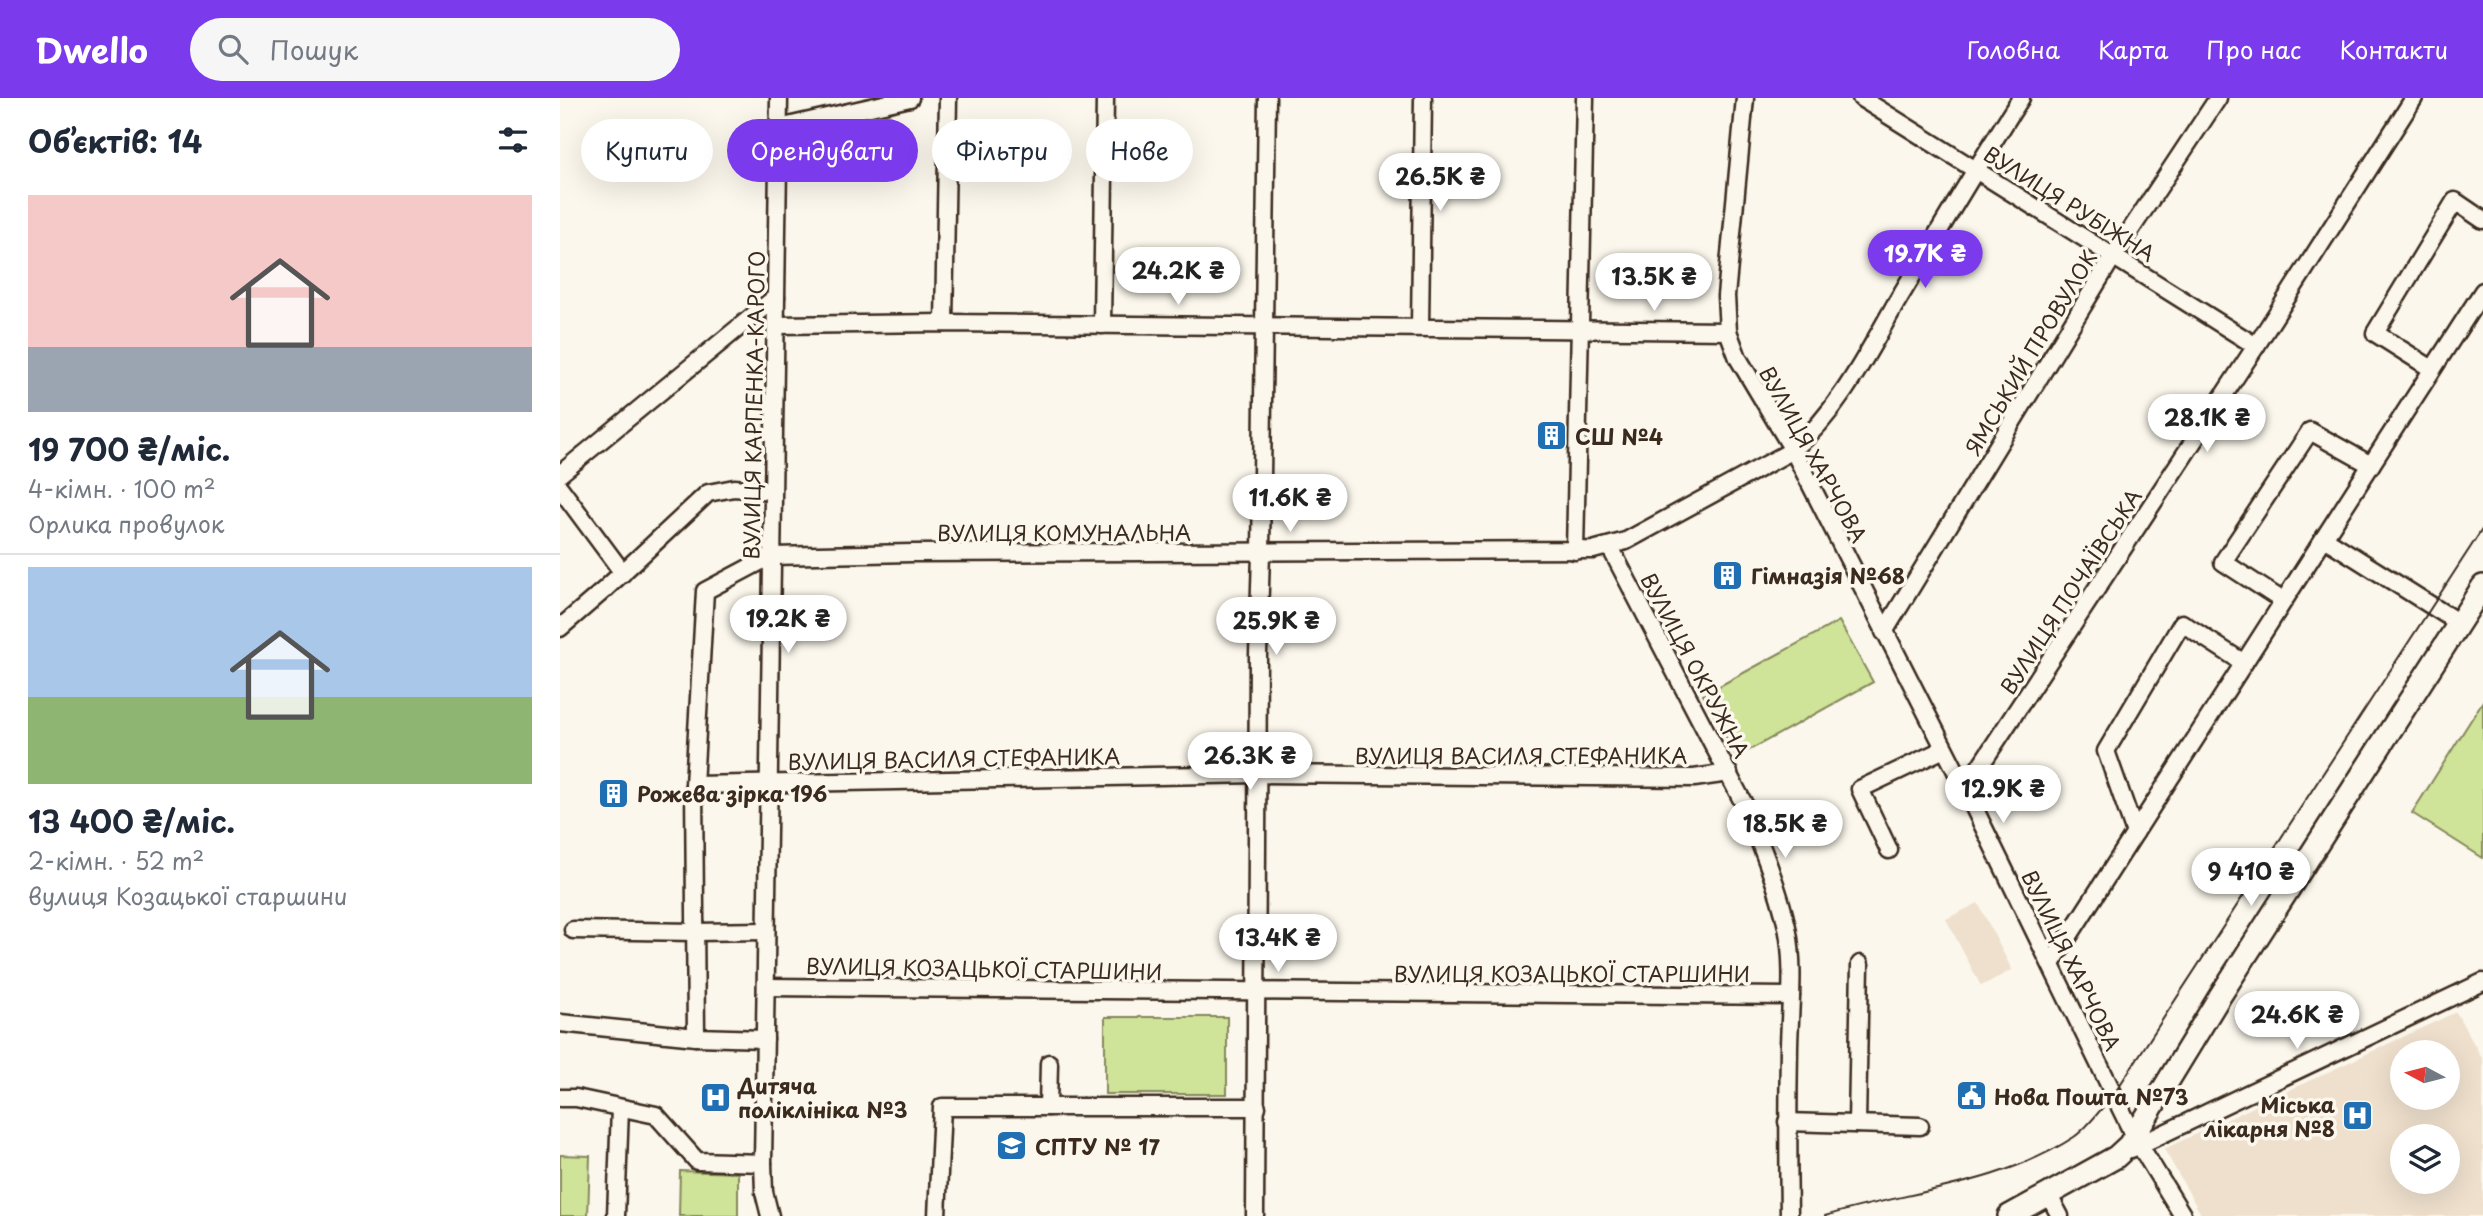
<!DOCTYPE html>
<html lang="uk">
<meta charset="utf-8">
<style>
:root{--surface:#fff;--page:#f6f6f7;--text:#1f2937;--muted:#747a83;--line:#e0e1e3;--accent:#7c3aed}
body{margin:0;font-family:"Playpen Sans",sans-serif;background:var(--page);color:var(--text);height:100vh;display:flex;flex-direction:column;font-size:26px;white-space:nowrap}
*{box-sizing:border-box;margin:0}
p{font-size:23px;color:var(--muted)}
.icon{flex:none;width:38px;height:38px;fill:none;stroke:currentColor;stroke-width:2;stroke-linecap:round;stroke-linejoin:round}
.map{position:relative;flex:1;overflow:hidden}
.drawer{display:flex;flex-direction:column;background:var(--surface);width:560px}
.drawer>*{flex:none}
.banner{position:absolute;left:21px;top:21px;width:665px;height:63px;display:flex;gap:14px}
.needle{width:46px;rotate:277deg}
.controls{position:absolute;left:1830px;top:942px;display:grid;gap:14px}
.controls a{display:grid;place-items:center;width:70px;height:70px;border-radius:50%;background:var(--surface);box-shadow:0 7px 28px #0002;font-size:35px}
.price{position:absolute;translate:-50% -60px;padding:0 16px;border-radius:24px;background:#fff;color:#222;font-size:23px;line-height:46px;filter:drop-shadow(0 2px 4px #0008)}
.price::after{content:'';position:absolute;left:50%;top:42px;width:21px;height:16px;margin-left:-10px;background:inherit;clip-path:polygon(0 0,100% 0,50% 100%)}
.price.current{background:var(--accent);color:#fff}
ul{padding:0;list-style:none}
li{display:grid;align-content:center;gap:14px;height:371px;padding:0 28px}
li+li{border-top:2px solid var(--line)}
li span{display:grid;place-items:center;height:217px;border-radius:0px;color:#555}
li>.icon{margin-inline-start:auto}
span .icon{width:126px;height:126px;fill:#fffc;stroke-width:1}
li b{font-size:30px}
h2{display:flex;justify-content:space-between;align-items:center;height:84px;padding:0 28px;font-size:30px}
.pill{padding:0 24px;border-radius:32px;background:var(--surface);box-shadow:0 7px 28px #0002;font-size:24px;line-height:63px}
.pill.current{background:var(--accent);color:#fff}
header{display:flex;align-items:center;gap:42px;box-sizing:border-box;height:98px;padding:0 35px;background:var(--accent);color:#fff}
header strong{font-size:33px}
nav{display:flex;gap:38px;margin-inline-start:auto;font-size:24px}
.search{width:490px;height:63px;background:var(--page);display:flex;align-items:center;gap:18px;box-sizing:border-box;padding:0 24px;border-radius:38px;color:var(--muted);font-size:26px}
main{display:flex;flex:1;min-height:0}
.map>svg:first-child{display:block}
</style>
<header>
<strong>Dwello</strong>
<div class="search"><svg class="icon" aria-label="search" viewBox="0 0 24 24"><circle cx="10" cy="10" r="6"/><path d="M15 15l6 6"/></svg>Пошук</div>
<nav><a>Головна</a><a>Карта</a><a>Про нас</a><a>Контакти</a></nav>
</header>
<main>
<section class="drawer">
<h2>Об’єктів: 14<svg class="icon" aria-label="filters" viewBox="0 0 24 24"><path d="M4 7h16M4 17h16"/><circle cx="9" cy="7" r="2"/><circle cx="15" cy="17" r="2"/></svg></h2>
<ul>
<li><span style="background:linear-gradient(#f6c9c9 70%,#9aa5b1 0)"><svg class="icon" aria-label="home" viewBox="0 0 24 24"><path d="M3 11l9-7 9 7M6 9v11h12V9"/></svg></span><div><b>19 700 ₴/міс.</b><p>4-кімн. · 100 m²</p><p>Орлика провулок</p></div></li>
<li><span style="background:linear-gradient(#a9c7e8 60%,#8fb573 0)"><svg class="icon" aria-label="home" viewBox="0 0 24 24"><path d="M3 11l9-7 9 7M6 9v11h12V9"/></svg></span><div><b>13 400 ₴/міс.</b><p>2-кімн. · 52 m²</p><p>вулиця Козацької старшини</p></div></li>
</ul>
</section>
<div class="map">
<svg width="1923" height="1118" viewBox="0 0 1923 1118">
<rect width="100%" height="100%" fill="#fbf7ec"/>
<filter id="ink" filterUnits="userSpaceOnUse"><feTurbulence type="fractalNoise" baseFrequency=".0143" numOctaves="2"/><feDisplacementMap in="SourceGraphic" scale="14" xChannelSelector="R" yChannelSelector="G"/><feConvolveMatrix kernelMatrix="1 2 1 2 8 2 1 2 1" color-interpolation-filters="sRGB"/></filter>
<g filter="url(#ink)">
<g fill="#efe0cd" fill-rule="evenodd">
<polygon points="1418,805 1452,872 1421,888 1386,821"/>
<path d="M1896,914L1923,962V1118H1642L1604,1051ZM1843,954H1888V999H1843ZM1843,1038H1888V1083H1843Z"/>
</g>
<g fill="#cfe498" stroke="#85875b" stroke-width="2">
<polygon points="1279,523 1313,584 1177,659 1143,597"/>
<polygon points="1923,603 1923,760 1852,715"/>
<rect x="545" y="919" width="122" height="77"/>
<polygon points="0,1057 30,1058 28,1118 0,1118"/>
<polygon points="120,1073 178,1075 178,1118 119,1118"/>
</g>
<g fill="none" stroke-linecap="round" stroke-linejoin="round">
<defs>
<g id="minor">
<polyline points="1185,0 1166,198 1168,233 1178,260 1233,352 1405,691 1574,1038 1623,1118"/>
<polyline points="1301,0 1696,248"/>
<polyline points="219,30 350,0"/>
<polyline points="384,225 388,0"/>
<polyline points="216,227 384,225 1168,233"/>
<polyline points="542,227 545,0"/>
<polyline points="860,229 863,0"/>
<polyline points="1872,271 1815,235 1895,103 1923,122"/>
<polyline points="0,376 216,199"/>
<polyline points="0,390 63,475"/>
<path d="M1050,449L1185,708C1201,747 1218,788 1227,829C1235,866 1230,909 1229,947C1228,1004 1228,1061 1229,1118"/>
<polyline points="1015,453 1025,0"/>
<polyline points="1723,503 1663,464 1750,333 1811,367"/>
<polyline points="1899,525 1764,440 1923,193"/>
<polyline points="0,530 44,492 148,395 174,390 212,393"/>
<polyline points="1324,534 1554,157 1658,0"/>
<polyline points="134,687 698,676 1134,680 1169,675"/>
<polyline points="1405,691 1696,248 1854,0"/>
<polyline points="1575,735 1546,653 1622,525 1684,565"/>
<polyline points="1329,752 1300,691 1384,651"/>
<polyline points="13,832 135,834 206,833"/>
<polyline points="1491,866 1764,440"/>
<polyline points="206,889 1231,898"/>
<polyline points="0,925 136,939"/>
<path d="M205,941L136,939L134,687L145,493L211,458L352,455L1033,452L1066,443L1233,352C1280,312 1309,252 1339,200C1379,133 1418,66 1461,0"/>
<polyline points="0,1000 16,1000 96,1017 137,1063 203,1065"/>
<polyline points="488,1009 489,965"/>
<polyline points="1227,1024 1360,1028"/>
<polyline points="1297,1026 1300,866"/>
<polyline points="1571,1051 1923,884"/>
<polyline points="1488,1096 1500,1118"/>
<polyline points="56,1118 60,1010"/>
<polyline points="210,1118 204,1094 203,1065 219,0"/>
<polyline points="377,1118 382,1009 697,1009"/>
<polyline points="695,1118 698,557 701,455 707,0"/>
</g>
<polyline id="major" points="1449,1118 1556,1059 1569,1047 1660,898 1923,488"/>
</defs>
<use href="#minor" stroke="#3b2a1e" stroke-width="21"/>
<use href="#major" stroke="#3b2a1e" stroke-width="26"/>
<use href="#minor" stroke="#fbf7ec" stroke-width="16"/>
<use href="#major" stroke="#fbf7ec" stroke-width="21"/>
<path stroke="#3b2a1e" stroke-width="2" d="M1265,1118C1348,1093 1439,1088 1514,1039C1529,1029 1542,1009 1554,996L1923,430"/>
</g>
</g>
<defs>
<symbol id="building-square" viewBox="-11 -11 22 22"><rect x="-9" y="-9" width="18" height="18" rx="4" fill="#1f6fb2" stroke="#fbf7ec"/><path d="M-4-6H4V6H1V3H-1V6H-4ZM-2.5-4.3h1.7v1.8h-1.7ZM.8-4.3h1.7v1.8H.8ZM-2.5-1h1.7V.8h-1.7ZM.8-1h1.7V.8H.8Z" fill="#fff"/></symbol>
<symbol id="civic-square" viewBox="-11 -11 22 22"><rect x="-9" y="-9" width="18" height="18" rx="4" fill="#1f6fb2" stroke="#fbf7ec"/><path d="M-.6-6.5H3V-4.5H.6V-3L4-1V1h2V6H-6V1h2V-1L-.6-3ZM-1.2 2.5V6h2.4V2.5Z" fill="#fff"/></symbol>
<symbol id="hospital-square" viewBox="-11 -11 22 22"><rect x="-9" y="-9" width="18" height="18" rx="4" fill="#1f6fb2" stroke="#fbf7ec"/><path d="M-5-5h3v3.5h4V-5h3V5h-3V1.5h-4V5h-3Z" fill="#fff"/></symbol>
<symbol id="university-square" viewBox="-11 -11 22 22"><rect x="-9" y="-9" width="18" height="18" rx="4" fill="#1f6fb2" stroke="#fbf7ec"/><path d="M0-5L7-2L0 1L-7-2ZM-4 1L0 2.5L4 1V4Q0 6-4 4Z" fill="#fff"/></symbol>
</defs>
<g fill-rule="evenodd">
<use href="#building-square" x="974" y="320" width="35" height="35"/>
<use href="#building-square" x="1150" y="460" width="35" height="35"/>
<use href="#building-square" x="36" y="678" width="35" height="35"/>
<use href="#civic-square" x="1394" y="980" width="35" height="35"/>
<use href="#hospital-square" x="138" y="982" width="35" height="35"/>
<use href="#hospital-square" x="1780" y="1000" width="35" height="35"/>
<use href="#university-square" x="434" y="1030" width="35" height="35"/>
</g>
<g text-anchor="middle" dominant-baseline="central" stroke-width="7" stroke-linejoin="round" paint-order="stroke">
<g font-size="21" fill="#3b2a1e" stroke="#fbf7ec">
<text transform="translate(1510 105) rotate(32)">ВУЛИЦЯ РУБІЖНА</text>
<text transform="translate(1470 254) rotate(-59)">ЯМСЬКИЙ ПРОВУЛОК</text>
<text transform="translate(193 307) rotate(-89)">ВУЛИЦЯ КАРПЕНКА-КАРОГО</text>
<text transform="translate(1254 356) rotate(61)">ВУЛИЦЯ ХАРЧОВА</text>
<text x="504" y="434">ВУЛИЦЯ КОМУНАЛЬНА</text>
<text transform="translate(1510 493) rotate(-57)">ВУЛИЦЯ ПОЧАЇВСЬКА</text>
<text transform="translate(1136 567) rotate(62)">ВУЛИЦЯ ОКРУЖНА</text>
<text x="961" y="657">ВУЛИЦЯ ВАСИЛЯ СТЕФАНИКА</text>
<text transform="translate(394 660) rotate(-1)">ВУЛИЦЯ ВАСИЛЯ СТЕФАНИКА</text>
<text transform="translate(1512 862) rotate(64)">ВУЛИЦЯ ХАРЧОВА</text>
<text transform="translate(424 870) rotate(1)">ВУЛИЦЯ КОЗАЦЬКОЇ СТАРШИНИ</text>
<text x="1012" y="875">ВУЛИЦЯ КОЗАЦЬКОЇ СТАРШИНИ</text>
</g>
<g font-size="21" font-weight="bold" fill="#3b2a1e" stroke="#fbf7ec" text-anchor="start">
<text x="1015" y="338">СШ №4</text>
<text x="1191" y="477">Гімназія №68</text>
<text x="77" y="695">Рожева зірка 196</text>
<text x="178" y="987">Дитяча<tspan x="178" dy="24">поліклініка №3</tspan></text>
<text x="1434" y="998">Нова Пошта №73</text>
<text x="1775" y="1006" text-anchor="end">Міська<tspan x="1775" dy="24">лікарня №8</tspan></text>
<text x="475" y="1048">СПТУ № 17</text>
</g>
</g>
</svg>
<div class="controls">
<a><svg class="needle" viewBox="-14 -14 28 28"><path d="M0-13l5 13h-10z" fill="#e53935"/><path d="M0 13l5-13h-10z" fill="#747a83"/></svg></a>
<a><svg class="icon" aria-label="layers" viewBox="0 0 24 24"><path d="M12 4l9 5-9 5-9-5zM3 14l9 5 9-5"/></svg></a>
</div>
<b class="price" style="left:880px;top:115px">26.5K ₴</b>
<b class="price current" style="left:1365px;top:192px">19.7K ₴</b>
<b class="price" style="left:618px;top:209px">24.2K ₴</b>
<b class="price" style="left:1094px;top:215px">13.5K ₴</b>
<b class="price" style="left:1647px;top:356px">28.1K ₴</b>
<b class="price" style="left:730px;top:436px">11.6K ₴</b>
<b class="price" style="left:228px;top:557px">19.2K ₴</b>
<b class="price" style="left:716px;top:559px">25.9K ₴</b>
<b class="price" style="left:690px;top:694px">26.3K ₴</b>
<b class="price" style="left:1443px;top:727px">12.9K ₴</b>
<b class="price" style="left:1225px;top:762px">18.5K ₴</b>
<b class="price" style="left:1691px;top:810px">9 410 ₴</b>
<b class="price" style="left:718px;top:876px">13.4K ₴</b>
<b class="price" style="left:1737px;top:953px">24.6K ₴</b>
<div class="banner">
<a class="pill">Купити</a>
<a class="pill current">Орендувати</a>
<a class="pill">Фільтри</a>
<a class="pill">Нове</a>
</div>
</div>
</main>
